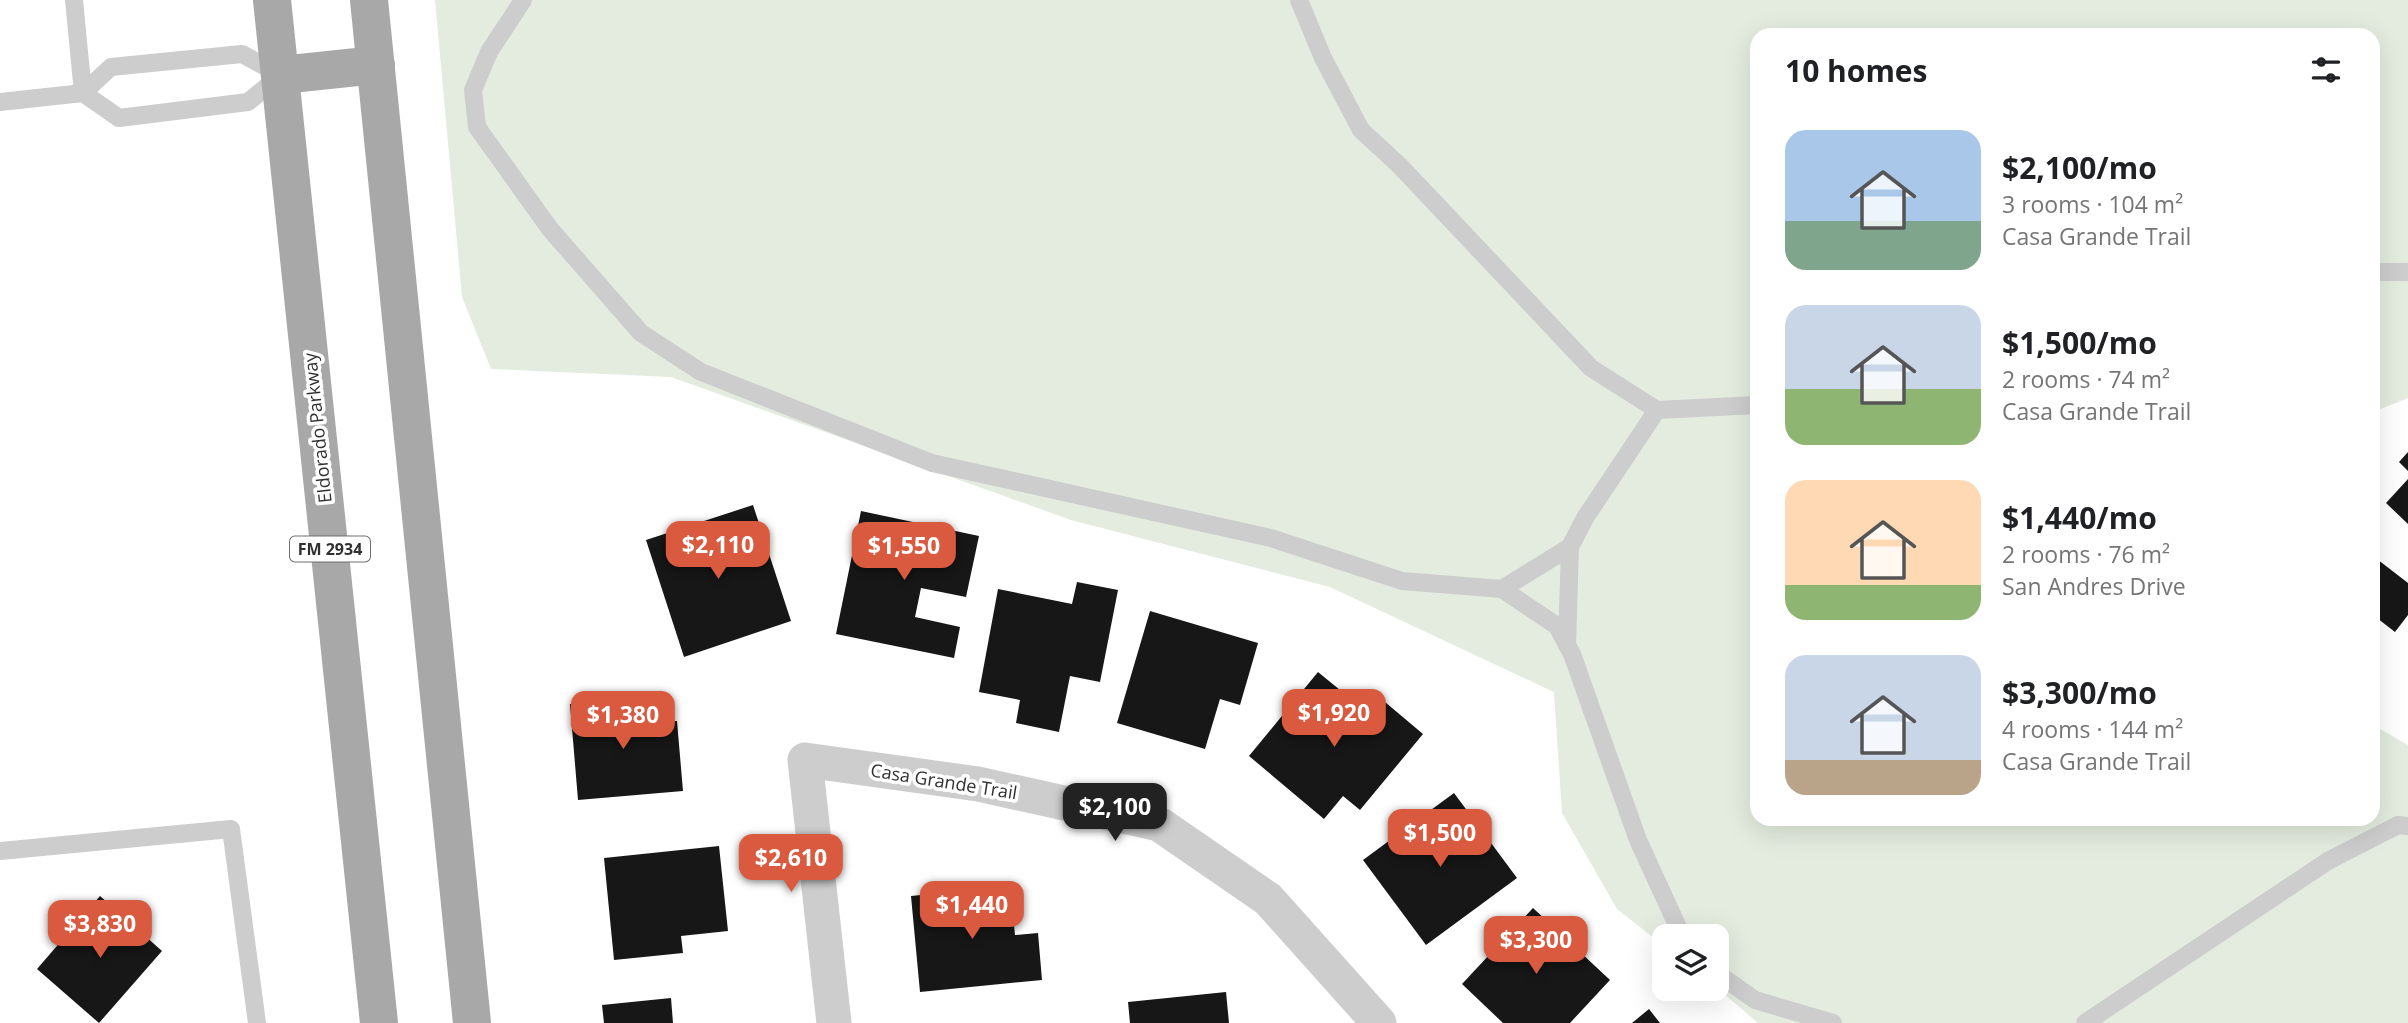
<!DOCTYPE html>
<meta charset="utf-8">
<style>
:root{--surface:#fff;--page:#f6f6f6;--text:#202124;--muted:#757577;--accent:#da5a3f}
body{margin:0;font-family:"Open Sans",sans-serif;background:var(--page);color:var(--text);height:100vh;display:flex;flex-direction:column;font-size:26px;white-space:nowrap}
*{box-sizing:border-box;margin:0}
p{font-size:23px;color:var(--muted)}
.icon{flex:none;width:38px;height:38px;fill:none;stroke:currentColor;stroke-width:2;stroke-linecap:round;stroke-linejoin:round}
.map{position:relative;flex:1;overflow:hidden}
.sheet{position:absolute;left:1750px;top:28px;width:630px;height:798px;display:flex;flex-direction:column;background:var(--surface);border-radius:21px;box-shadow:0 7px 28px #0002}
.sheet>*{flex:none}
.buttons{position:absolute;left:1652px;top:924px;display:grid;gap:14px}
.buttons a{display:grid;place-items:center;width:77px;height:77px;border-radius:14px;background:var(--surface);box-shadow:0 7px 28px #0002;font-size:35px}
.price{position:absolute;translate:-50% -60px;padding:0 16px;border-radius:14px;background:var(--accent);color:#fff;font-size:23px;line-height:46px;filter:drop-shadow(0 2px 4px #0008)}
.price::after{content:'';position:absolute;left:50%;top:42px;width:21px;height:16px;margin-left:-10px;background:inherit;clip-path:polygon(0 0,100% 0,50% 100%)}
.price.selected{background:#222;color:#fff}
ul{padding:0;list-style:none}
li{display:flex;align-items:center;gap:21px;height:175px;padding:0 35px}
li span{display:grid;place-items:center;flex:none;width:196px;height:140px;border-radius:21px;color:#555}
li>.icon{margin-inline-start:auto}
span .icon{width:84px;height:84px;fill:#fffc;stroke-width:1}
li b{font-size:30px}
h2{display:flex;justify-content:space-between;align-items:center;height:84px;padding:0 35px;font-size:30px}
.map>svg:first-child{display:block}
</style>
<div class="map">
<svg width="2408" height="1023" viewBox="0 0 2408 1023">
<rect width="100%" height="100%" fill="#fff"/>
<polygon fill="#e3ecdf" points="435,0 2408,0 2408,398 2373,412 2373,35 1757,35 1757,819 2373,819 2373,725 2408,745 2408,1023 1758,1023 1717,988 1717,936 1664,936 1664,946 1617,909 1562,813 1554,692 1330,587 1071,520 671,377 491,369 462,297"/>
<g fill="#171717">
<polygon points="2408,452 2408,471 2399,462"/>
<polygon points="2408,479 2408,524 2386,503"/>
<polygon points="753,505 791,621 684,657 646,540"/>
<polygon points="861,511 979,536 966,597 921,588 915,617 960,627 954,658 836,634"/>
<polygon points="2373,556 2408,583 2408,615 2395,632 2373,615"/>
<polygon points="1077,582 1118,590 1100,682 1070,676 1059,732 1016,723 1020,700 979,692 998,589 1072,604"/>
<polygon points="1150,611 1258,643 1240,705 1220,699 1205,749 1117,723"/>
<polygon points="1318,672 1340,690 1325,709 1351,731 1379,697 1423,734 1360,810 1343,796 1324,819 1249,756"/>
<polygon points="643,698 645,724 677,721 683,791 578,800 570,704"/>
<polygon points="1454,793 1517,878 1426,945 1363,860"/>
<polygon points="719,846 728,931 681,936 683,953 614,960 604,858"/>
<polygon points="1010,886 1015,935 1038,933 1042,980 920,992 911,896"/>
<polygon points="100,896 162,951 99,1023 37,969"/>
<polygon points="1533,908 1610,980 1570,1023 1503,1023 1462,984"/>
<polygon points="1226,992 1229,1023 1130,1023 1128,1002"/>
<polygon points="671,998 673,1023 604,1023 602,1005"/>
<polygon points="1649,1009 1660,1023 1632,1023"/>
</g>
<g fill="none" stroke-linecap="round" stroke-linejoin="round">
<g stroke="#cdcdcd" stroke-width="18">
<polyline points="74,0 83,93"/>
<polyline points="523,0 489,52 473,90 477,127 550,229 641,333 701,372 932,463 1271,538 1402,581 1502,589 1557,626 1572,654 1638,840 1682,936"/>
<polyline points="1299,0 1323,58 1361,130 1400,166 1591,368 1657,410 1757,405"/>
<polyline points="0,102 83,93 111,67 242,54 281,75 248,102 119,118 83,93"/>
<polyline points="2373,272 2408,272"/>
<polyline points="1502,589 1570,547 1585,518 1657,410"/>
<polyline points="1567,645 1570,547"/>
<polyline points="0,851 231,829 257,1023"/>
<polyline points="1717,973 1755,1000 1833,1023"/>
<polyline points="2085,1023 2328,861 2398,825 2408,826"/>
</g>
<polyline stroke="#cdcdcd" stroke-width="35" points="834,1023 805,760 978,784 1159,824 1268,899 1379,1023"/>
<g stroke="#a8a8a8" stroke-width="38">
<polyline points="272,0 379,1023"/>
<polyline points="369,0 472,1023"/>
<polyline points="281,75 376,65"/>
</g>
</g>
<g text-anchor="middle" dominant-baseline="central" stroke-width="7" stroke-linejoin="round" paint-order="stroke">
<rect fill="#fff" stroke="#6e6e6e" stroke-width="2" x="290" y="536.5" width="80" height="25" rx="5"/>
<g font-size="16" font-weight="bold" fill="#303030">
<text x="330" y="549">FM 2934</text>
</g>
<g font-size="18" fill="#303030" stroke="#fff">
<text transform="translate(317 428) rotate(-96)">Eldorado Parkway</text>
<text transform="translate(944 781) rotate(9)">Casa Grande Trail</text>
</g>
</g>
</svg>
<div class="buttons">
<a><svg class="icon" aria-label="layers" viewBox="0 0 24 24"><path d="M12 4l9 5-9 5-9-5zM3 14l9 5 9-5"/></svg></a>
</div>
<b class="price" style="left:718px;top:581px">$2,110</b>
<b class="price" style="left:904px;top:582px">$1,550</b>
<b class="price" style="left:1334px;top:749px">$1,920</b>
<b class="price" style="left:623px;top:751px">$1,380</b>
<b class="price selected" style="left:1115px;top:843px">$2,100</b>
<b class="price" style="left:1440px;top:869px">$1,500</b>
<b class="price" style="left:791px;top:894px">$2,610</b>
<b class="price" style="left:972px;top:941px">$1,440</b>
<b class="price" style="left:100px;top:960px">$3,830</b>
<b class="price" style="left:1536px;top:976px">$3,300</b>
<section class="sheet">
<h2>10 homes<svg class="icon" aria-label="filters" viewBox="0 0 24 24"><path d="M4 7h16M4 17h16"/><circle cx="9" cy="7" r="2"/><circle cx="15" cy="17" r="2"/></svg></h2>
<ul>
<li><span style="background:linear-gradient(#a9c7e8 65%,#7fa58c 0)"><svg class="icon" aria-label="home" viewBox="0 0 24 24"><path d="M3 11l9-7 9 7M6 9v11h12V9"/></svg></span><div><b>$2,100/mo</b><p>3 rooms · 104 m²</p><p>Casa Grande Trail</p></div></li>
<li><span style="background:linear-gradient(#c9d6e8 60%,#8fb573 0)"><svg class="icon" aria-label="home" viewBox="0 0 24 24"><path d="M3 11l9-7 9 7M6 9v11h12V9"/></svg></span><div><b>$1,500/mo</b><p>2 rooms · 74 m²</p><p>Casa Grande Trail</p></div></li>
<li><span style="background:linear-gradient(#ffd9b3 75%,#8fb573 0)"><svg class="icon" aria-label="home" viewBox="0 0 24 24"><path d="M3 11l9-7 9 7M6 9v11h12V9"/></svg></span><div><b>$1,440/mo</b><p>2 rooms · 76 m²</p><p>San Andres Drive</p></div></li>
<li><span style="background:linear-gradient(#c9d6e8 75%,#b9a48a 0)"><svg class="icon" aria-label="home" viewBox="0 0 24 24"><path d="M3 11l9-7 9 7M6 9v11h12V9"/></svg></span><div><b>$3,300/mo</b><p>4 rooms · 144 m²</p><p>Casa Grande Trail</p></div></li>
</ul>
</section>
</div>
